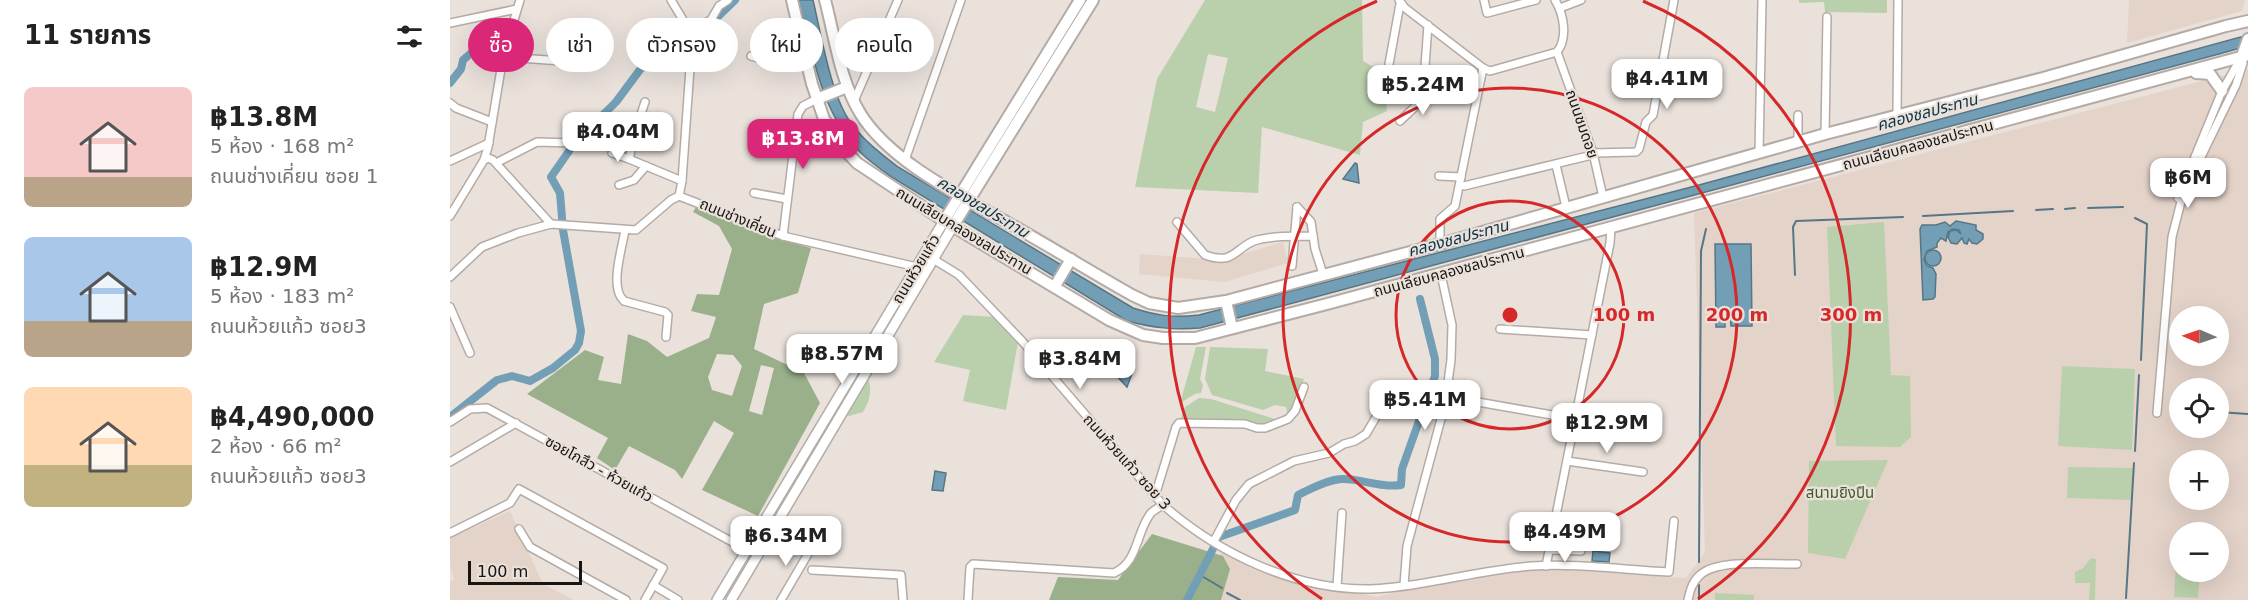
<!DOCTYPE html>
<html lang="th">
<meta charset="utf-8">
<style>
:root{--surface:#fff;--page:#f6f6f6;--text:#222;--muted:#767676;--accent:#db2777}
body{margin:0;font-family:"DejaVu Sans","Noto Sans Thai",sans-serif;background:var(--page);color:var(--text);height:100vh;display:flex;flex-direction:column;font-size:22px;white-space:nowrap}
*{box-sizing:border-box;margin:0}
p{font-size:20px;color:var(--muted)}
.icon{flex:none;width:33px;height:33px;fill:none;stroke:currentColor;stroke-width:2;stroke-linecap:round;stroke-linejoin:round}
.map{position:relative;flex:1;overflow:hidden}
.side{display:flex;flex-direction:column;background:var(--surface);width:450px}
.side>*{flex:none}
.top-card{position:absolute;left:18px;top:18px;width:570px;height:54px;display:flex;gap:12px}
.needle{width:39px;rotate:272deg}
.buttons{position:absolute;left:1719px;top:306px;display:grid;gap:12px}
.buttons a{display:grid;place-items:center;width:60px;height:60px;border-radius:50%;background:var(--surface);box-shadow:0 6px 24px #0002;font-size:30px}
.scale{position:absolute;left:18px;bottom:15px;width:114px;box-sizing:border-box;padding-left:6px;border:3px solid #181513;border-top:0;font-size:16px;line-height:21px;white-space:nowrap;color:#181513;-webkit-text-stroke:4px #eae1db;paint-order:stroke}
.price{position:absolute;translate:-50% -51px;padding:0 14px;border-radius:12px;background:#fff;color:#222;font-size:20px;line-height:39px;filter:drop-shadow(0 2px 3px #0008)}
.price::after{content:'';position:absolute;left:50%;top:36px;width:18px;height:14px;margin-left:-9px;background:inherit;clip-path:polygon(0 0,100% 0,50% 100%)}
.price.active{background:var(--accent);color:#fff}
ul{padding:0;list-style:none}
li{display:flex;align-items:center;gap:18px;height:150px;padding:0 24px}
li span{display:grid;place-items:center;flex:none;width:168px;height:120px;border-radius:9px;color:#555}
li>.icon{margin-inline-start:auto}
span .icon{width:72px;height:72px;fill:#fffc;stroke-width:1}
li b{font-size:26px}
h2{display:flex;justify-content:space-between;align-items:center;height:72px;padding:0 24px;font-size:26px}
.tag{padding:0 21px;border-radius:27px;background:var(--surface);box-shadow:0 6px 24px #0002;font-size:21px;line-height:54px}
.tag.active{background:var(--accent);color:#fff}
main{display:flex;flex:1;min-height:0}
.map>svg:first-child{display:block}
</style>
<main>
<section class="side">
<h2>11 รายการ<svg class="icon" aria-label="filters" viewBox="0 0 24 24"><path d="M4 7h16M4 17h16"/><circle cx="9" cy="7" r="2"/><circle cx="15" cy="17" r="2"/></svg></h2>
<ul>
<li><span style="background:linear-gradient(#f6c9c9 75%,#b9a48a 0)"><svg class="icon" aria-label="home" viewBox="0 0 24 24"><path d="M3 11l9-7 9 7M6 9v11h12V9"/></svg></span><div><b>฿13.8M</b><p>5 ห้อง · 168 m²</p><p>ถนนช่างเคี่ยน ซอย 1</p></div></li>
<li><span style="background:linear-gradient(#a9c7e8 70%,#b9a48a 0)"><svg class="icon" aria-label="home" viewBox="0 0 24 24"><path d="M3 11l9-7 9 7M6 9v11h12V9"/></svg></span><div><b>฿12.9M</b><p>5 ห้อง · 183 m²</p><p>ถนนห้วยแก้ว ซอย3</p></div></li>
<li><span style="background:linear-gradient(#ffd9b3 65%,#c2b280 0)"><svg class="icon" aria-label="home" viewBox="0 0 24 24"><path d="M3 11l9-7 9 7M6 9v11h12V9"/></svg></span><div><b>฿4,490,000</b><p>2 ห้อง · 66 m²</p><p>ถนนห้วยแก้ว ซอย3</p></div></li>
</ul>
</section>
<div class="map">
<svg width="1798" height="600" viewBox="0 0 1798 600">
<rect width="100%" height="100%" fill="#eae1db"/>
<g fill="#e4d3c9" fill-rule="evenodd">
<polygon points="1679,0 1795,0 1792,11 1677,43"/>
<path d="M1798,69V600H747L773,549L806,570L927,597L984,583L1094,568L1236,578L1255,552L1244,213ZM1730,316H1768V356H1730ZM1730,388H1768V428H1730ZM1730,460H1768V500H1730ZM1730,532H1768V572H1730Z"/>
<polygon points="833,242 838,263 775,282 689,274 690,254 772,260"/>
<polygon points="60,511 93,584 124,600 0,600 0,581 4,580 0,565 0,538"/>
</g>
<g fill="#bad0ac" fill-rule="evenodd">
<path d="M755,0H912L913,61L932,72L937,111L913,122L910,155L812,127L808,193L685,187L707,79ZM758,54L778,58L765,112L746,107Z"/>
<polygon points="1349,0 1437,0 1437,13 1375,12 1374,2 1349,3"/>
<polygon points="1434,222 1441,375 1460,376 1461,437 1450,447 1386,446 1377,227"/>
<polygon points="513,315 546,317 568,342 556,410 513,401 520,370 484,362"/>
<polygon points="746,347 756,347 750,379 753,385 751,393 745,394 730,403"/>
<polygon points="760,347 818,349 815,371 854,379 843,410 838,415 836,407 825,405 813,410 762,395 755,379"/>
<polygon points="1612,366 1685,369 1682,450 1608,446"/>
<path d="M417,376C423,387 420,401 413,412L399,416L394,414Z"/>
<polygon points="749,398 761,399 828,420 809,426 794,420 730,420 735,407"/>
<polygon points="1438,460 1395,559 1358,553 1359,461"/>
<polygon points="1618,467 1683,468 1682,500 1617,498"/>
<polygon points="1641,558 1646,559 1645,600 1639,600 1640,583 1625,583 1625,572 1633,568"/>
<polygon points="1726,560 1729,560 1730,572 1750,572 1748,598 1724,597"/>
<polygon points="1265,593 1304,595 1304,600 1265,600"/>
</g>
<g fill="#99b08a" fill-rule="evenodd">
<path d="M246,207L311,234L361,248L348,293L314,304L304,349L354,373L370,403L308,516L252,490L284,433L264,421L232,479L225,470L179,446L165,470L147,458L158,438L77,394L135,350L154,357L148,380L171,384L178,334L197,341L217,357L259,338L266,317L241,311L247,294L269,295L282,249L269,226L243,212ZM267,354L283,355L292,366L282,396L262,390L258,377ZM311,365L324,368L312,415L299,411Z"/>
<polygon points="702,534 773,556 780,569 771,600 599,600 608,577 668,580"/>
</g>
<g fill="#729fb6" stroke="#577685" stroke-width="1.5">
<path d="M348,0H363C371,34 381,96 401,123C414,141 430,153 448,167L683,308C708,316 723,318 749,315L1249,185L1798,35L1794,47L1769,54L750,328C723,330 704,328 677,321L443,178C432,170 420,162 410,152C370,111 363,53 348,0Z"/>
<polygon points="905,163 907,164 909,183 893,179"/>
<polygon points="1506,221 1526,225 1526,230 1533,234 1533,239 1527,244 1522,243 1519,239 1517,244 1514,243 1512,238 1507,244 1501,243 1498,237 1500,231 1506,230 1511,234 1509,230 1503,229 1498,232 1496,241 1491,238 1487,243 1487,247 1477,251 1474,260 1477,266 1483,268 1486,274 1485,297 1483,299 1473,300 1470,229 1472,225 1486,225 1495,222 1500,226"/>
<polygon points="1265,244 1301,244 1302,326 1281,326 1280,316 1275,317 1275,327 1266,327"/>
<circle cx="1483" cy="258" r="8"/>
<polygon points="684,368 677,387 663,372"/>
<polygon points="485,471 496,473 493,491 482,490"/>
<polygon points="1143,551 1160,553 1159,562 1142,561"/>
</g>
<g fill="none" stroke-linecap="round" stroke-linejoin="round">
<g stroke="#577685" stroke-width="2">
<polyline points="1638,208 1673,207"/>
<polyline points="1615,209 1625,208"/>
<polyline points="1586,210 1603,209"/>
<polyline points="1473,216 1563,211"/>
<polyline points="1685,218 1697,224 1691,360"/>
<polyline points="1345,275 1343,227 1346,221 1453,217"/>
<polyline points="1768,412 1798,414"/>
<polyline points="1685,451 1689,375"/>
<polyline points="1249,562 1251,251 1256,229"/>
<polyline points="750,575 772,588"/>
<polyline points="1249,585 1249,600"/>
<polyline points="777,593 790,600"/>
<polyline points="1676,598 1684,463"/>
</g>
<g stroke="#729fb6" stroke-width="8">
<polyline points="0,83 11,69 13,60 26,49 49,54"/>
<polyline points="0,417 47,380 62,376 80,381 103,368 125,350 129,343 131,331 113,230 110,193 101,177 126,141 166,102 192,67 224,41 258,26 285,0"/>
<path d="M737,600L769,537L845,510L848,495C860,489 879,479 893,479C913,479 930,488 951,485L952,469L985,376V359L970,299"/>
</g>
<defs>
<g id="street">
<polyline points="221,0 239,30 241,54 232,181 229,196"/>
<path d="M949,0L955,8L1033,68L1040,71L1107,52C1118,38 1114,15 1105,0"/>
<polyline points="1034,0 1037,13 1086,0"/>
<polyline points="1110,8 1131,0"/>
<polyline points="0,23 67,9"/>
<polyline points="239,30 261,20 269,6 278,0"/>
<polyline points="1107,52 1143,153 1153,197"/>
<polyline points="301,56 312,59 356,60"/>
<polyline points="53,57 112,61"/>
<polyline points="939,64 950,4"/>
<polyline points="404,101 448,0"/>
<polyline points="195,102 187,126 179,159 232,181"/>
<polyline points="0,103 6,108 42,122"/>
<polyline points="1348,115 1348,142"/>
<polyline points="1447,115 1448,0"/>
<polyline points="950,121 968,104 973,94 978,25"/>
<polyline points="1375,134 1377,17"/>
<polyline points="162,153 179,159"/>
<polyline points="1143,153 1186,152 1189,149 1196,122 1203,115 1224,0"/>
<polyline points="1309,153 1312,0"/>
<polyline points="34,160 38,158 43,160 101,224"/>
<polyline points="455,160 511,0"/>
<polyline points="0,161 39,143"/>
<polyline points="46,163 87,142 123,143"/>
<polyline points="1106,165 1116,207"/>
<polyline points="989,176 1011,177"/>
<polyline points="169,185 184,180 196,166"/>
<polyline points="1014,186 1138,156"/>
<polyline points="304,193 337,199"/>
<polyline points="1728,198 1772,91 1792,56"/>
<polyline points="847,207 861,222 865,249 873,274"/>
<polyline points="0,216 34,160 38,147 53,57 70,0"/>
<path d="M727,222L755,255C786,266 785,246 807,240C824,235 845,237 863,236"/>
<path d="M175,230C172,249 159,288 174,301L215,312L218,315L216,337"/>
<polyline points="333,236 348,114 353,106 367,99"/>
<polyline points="990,244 990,219 1005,206 1033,68"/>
<path d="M483,259L509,275L572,341L713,505C769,554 845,590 920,589C974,587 1028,570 1082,566C1126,563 1175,570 1219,572L1224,521"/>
<polyline points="842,266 847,207"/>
<polyline points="0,277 32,247 68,233 101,224 186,230 221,200 229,196 333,236 467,267"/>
<polyline points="0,307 20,353"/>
<polyline points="1050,329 1142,335"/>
<polyline points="1022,401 1125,419"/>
<polyline points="1707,413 1722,237 1733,194 1786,85 1793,63 1792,56"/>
<polyline points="0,422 20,409 37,408 297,550"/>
<polyline points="1117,461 1193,472"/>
<polyline points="0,462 66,423"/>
<polyline points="705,496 726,427 729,423 795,424 807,428 815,428 838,419 845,411 854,387"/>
<polyline points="69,529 80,547 176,600"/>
<polyline points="0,533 60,503 69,489 213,568 195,600"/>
<polyline points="764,541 786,500 799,484 844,461 879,453 894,444 905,441 916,434 932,407"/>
<polyline points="1100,550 1131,551"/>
<polyline points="1096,566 1160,243 1161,228"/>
<polyline points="362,570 451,575 453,600"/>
<polyline points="203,585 228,600"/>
<polyline points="954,585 957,546 995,404 1001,360 1002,325 991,274"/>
<polyline points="887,586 892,513"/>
<polyline points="331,600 362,547"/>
<path d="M518,600L520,567L523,564L664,573C689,562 686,531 701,513C704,510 710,507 713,505"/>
<path d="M1238,600C1240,591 1242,582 1250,575C1269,558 1322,565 1347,564"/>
</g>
<g id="secondary">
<polyline points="267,600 494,221"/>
<polyline points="281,600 503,226"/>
</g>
<g id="primary">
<polyline points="342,0 362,84 374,119 394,149 407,163 494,221 659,320 693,335 713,338 745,338 877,304 1798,55"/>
<path d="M375,0C385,38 390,80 410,113C439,161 511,196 560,224C601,247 641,272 682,295L699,303L728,308L776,301L990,244L1375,134L1593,78L1776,26L1798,21"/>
<polyline points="1792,56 1798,39"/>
<polyline points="1746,73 1760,74 1772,91"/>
<polyline points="367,99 397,87"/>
<polyline points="494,221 630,0"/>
<polyline points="503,226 643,0"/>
<polyline points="605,286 621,259"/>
<polyline points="776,301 782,328"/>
</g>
</defs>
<use href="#street" stroke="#b4aba6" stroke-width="10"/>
<use href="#secondary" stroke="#b4aba6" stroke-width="12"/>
<use href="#primary" stroke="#b4aba6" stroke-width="14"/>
<use href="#street" stroke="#fff" stroke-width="7"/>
<use href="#secondary" stroke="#fff" stroke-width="9"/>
<use href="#primary" stroke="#fff" stroke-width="10"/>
</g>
<g fill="none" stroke="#d62828" stroke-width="3">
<circle cx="1060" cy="315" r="114"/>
<circle cx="1060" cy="315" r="227"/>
<path d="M872 599A341 341 0 0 1 927 1M1193 1A341 341 0 0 1 1248 599"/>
</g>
<g text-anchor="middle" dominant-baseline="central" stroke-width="4.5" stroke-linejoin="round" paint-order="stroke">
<g font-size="15" fill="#181513" stroke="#eae1db">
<text transform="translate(1132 124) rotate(71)">ถนนชมดอย</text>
<text transform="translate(1468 145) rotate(-15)">ถนนเลียบคลองชลประทาน</text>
<text transform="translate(288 218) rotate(22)">ถนนช่างเคี่ยน</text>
<text transform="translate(514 231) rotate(31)">ถนนเลียบคลองชลประทาน</text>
<text transform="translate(466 269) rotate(-59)">ถนนห้วยแก้ว</text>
<text transform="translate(999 272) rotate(-15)">ถนนเลียบคลองชลประทาน</text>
<text transform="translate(677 462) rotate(48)">ถนนห้วยแก้ว ซอย 3</text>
<text transform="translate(149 469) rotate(29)">ซอยโกสึว - ห้วยแก้ว</text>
</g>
<g font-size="15" fill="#3d5c26" stroke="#eae1db">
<text x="1390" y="493">สนามยิงปืน</text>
</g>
<g font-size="16" font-style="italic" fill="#0a3344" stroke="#eae1db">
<text transform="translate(1477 112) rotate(-15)">คลองชลประทาน</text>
<text transform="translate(533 207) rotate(31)">คลองชลประทาน</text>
<text transform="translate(1008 238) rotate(-15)">คลองชลประทาน</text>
</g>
</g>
<circle cx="1060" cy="315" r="9" fill="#d62828" stroke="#eae1db" stroke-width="3"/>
<g font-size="18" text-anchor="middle" font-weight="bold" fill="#d62828" stroke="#eae1db" stroke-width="4.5" stroke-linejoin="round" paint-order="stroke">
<text x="1174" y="321">100 m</text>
<text x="1287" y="321">200 m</text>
<text x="1401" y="321">300 m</text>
</g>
</svg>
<div class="buttons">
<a><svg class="needle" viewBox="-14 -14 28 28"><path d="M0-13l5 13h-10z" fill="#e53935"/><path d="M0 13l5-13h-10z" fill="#767676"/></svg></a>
<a><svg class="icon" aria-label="locate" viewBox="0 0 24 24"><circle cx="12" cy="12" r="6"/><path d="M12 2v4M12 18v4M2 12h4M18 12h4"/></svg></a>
<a>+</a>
<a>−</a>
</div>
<div class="scale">100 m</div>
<b class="price" style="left:1217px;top:110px">฿4.41M</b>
<b class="price" style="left:973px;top:116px">฿5.24M</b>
<b class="price" style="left:168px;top:163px">฿4.04M</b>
<b class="price active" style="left:353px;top:170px">฿13.8M</b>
<b class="price" style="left:1738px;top:209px">฿6M</b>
<b class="price" style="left:392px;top:385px">฿8.57M</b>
<b class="price" style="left:630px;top:390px">฿3.84M</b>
<b class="price" style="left:975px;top:431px">฿5.41M</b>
<b class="price" style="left:1157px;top:454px">฿12.9M</b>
<b class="price" style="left:1115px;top:563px">฿4.49M</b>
<b class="price" style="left:336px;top:567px">฿6.34M</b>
<div class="top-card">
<a class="tag active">ซื้อ</a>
<a class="tag">เช่า</a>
<a class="tag">ตัวกรอง</a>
<a class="tag">ใหม่</a>
<a class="tag">คอนโด</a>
</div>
</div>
</main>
